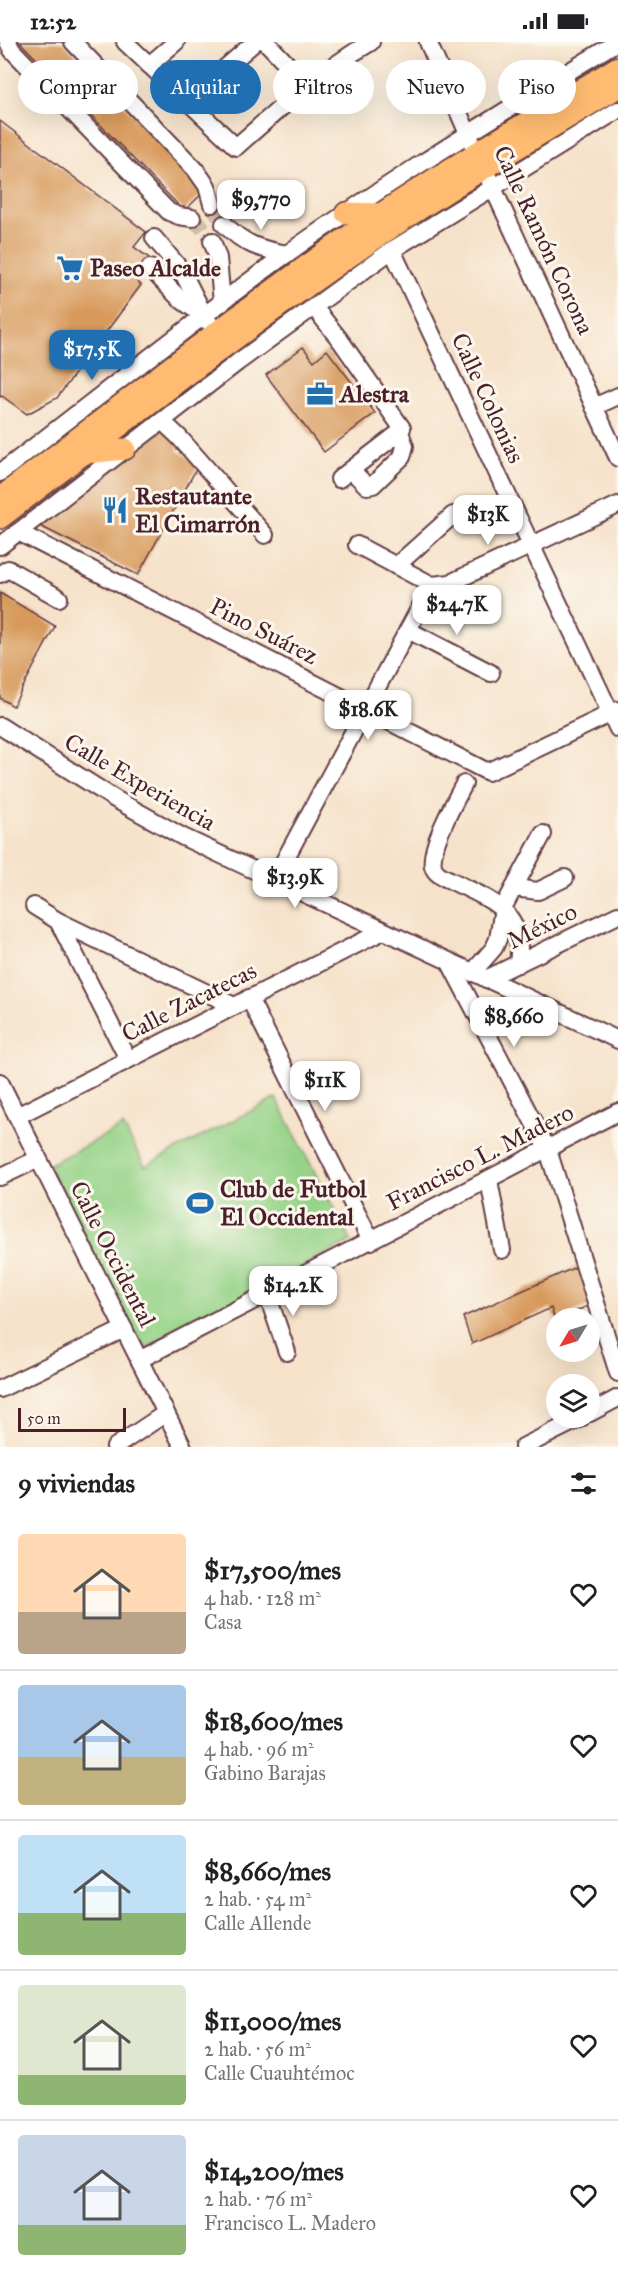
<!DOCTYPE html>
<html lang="es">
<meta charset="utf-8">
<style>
:root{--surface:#fff;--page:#f2f2f2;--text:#202124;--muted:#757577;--line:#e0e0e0;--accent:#1f6fb2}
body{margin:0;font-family:"IM FELL Great Primer",serif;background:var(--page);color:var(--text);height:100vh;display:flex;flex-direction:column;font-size:22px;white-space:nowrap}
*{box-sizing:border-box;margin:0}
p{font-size:20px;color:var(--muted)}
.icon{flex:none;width:33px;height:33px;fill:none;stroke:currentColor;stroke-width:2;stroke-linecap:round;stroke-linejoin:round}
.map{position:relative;height:1405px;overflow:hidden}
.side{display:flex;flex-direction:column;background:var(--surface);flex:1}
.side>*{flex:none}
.top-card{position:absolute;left:18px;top:18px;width:582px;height:54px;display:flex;gap:12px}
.needle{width:39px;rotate:232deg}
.controls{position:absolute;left:546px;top:1266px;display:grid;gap:12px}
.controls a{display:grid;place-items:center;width:54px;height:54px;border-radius:50%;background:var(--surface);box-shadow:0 6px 24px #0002;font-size:30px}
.scale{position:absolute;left:18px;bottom:15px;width:108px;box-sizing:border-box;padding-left:6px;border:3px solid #4a1f2b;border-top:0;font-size:16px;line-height:21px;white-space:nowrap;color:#4a1f2b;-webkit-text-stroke:4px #fbf7ec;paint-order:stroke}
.price{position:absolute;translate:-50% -51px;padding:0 14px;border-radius:12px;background:#fff;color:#222;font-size:20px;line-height:39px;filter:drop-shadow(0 2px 3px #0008)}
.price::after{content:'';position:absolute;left:50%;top:36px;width:18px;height:14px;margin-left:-9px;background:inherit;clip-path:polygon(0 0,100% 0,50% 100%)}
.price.current{background:var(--accent);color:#fff}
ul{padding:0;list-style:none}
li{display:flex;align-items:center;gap:18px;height:150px;padding:0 18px}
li+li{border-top:2px solid var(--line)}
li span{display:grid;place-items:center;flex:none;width:168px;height:120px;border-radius:6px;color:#555}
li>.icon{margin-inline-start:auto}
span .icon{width:72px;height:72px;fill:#fffc;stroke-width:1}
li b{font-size:26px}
h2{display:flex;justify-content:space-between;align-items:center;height:72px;padding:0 18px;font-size:26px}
.chip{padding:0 21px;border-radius:27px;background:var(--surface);box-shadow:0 6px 24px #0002;font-size:21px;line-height:54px}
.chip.current{background:var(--accent);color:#fff}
.status{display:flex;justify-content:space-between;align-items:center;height:42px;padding:0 30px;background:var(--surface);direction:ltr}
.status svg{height:16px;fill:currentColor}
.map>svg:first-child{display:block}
</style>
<div class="status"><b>12:52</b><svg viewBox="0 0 49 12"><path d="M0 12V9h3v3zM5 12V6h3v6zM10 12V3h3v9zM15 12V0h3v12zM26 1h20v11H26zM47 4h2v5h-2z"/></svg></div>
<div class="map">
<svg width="618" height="1405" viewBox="0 0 618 1405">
<rect width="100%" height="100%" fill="#fbf7ec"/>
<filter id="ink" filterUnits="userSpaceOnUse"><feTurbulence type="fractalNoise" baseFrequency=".0167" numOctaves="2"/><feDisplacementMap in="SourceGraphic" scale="12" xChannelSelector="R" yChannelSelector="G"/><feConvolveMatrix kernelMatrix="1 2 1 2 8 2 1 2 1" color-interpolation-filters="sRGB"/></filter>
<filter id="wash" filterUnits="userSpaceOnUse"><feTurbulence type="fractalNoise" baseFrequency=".008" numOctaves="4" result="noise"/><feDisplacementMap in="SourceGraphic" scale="24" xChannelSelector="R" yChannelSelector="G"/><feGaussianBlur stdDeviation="1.35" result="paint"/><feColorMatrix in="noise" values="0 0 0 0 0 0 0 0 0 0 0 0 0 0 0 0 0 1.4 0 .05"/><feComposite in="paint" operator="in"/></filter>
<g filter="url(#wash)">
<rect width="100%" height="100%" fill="#f6e2ca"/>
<polygon fill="#96d388" stroke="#70795a" stroke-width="1.5" points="276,1056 351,1199 144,1307 48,1123 123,1084 145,1124"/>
<g id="blocks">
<g fill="#d89a5b">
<polygon points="20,0 63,0 206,148 184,169"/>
<polygon points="0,79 146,190 134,205 149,216 133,236 141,243 57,356 27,372 2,354 0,355"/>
<polygon points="303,305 314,319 327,308 375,371 324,410 266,333"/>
<polygon points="162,386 181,398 177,408 199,422 138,533 38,483"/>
<polygon points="0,551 55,584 13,664 0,656"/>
<polygon points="578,1224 592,1262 561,1276 556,1276 556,1281 551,1266 472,1302 463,1275"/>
</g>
</g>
</g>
<g filter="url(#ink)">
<use href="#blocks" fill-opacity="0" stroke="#643c43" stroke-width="1.5"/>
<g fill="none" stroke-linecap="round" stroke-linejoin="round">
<g stroke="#d4bbaa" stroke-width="16" stroke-dasharray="16 8" stroke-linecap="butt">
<polyline points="212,162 224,182"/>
<polyline points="192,176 201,184 212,199"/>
</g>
<defs>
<g id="minor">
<polyline points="8,0 12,8 169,170 179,174 192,176"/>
<polyline points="73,0 195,127 207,144 212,162"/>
<path d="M125,0L236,105C279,67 321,29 371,0"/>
<polyline points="266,0 307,43"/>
<polyline points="428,0 472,101"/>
<polyline points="149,23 176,0"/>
<polyline points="187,59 255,0"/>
<polyline points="488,135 618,416"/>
<path d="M224,182C245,203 259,207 287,212"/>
<polyline points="154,196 182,229 205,275 211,283"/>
<polyline points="212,199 218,216 222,261"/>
<polyline points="392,208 618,687"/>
<polyline points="150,226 180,257 204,274"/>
<polyline points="314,265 340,298 402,386 400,390 339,437"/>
<polyline points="594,365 618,354"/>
<polyline points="162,379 179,395 265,493"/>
<polyline points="351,428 367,444 373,443 402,415 405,404 400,390"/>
<path d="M0,431C90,362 179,291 270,224C382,143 500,72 617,0"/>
<polyline points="18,490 488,730 618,668"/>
<polyline points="357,503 432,543 450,541 618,463"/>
<polyline points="0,504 238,320 392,208 618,68"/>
<polyline points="396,524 453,473"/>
<polyline points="0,532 8,527 59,556"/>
<polyline points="408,588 491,631"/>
<polyline points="0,684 115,757 183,795 618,998"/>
<path d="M464,742C455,759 429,805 433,824C435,832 443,835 450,838C490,858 526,868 518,922"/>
<polyline points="274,838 432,543"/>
<polyline points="514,846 538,849 565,836"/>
<polyline points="34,864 58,879 234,964"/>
<polyline points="58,879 128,1017"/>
<polyline points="450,921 548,1108 618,1331"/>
<polyline points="472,931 494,906 498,897 503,866 543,792"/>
<polyline points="486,937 618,873"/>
<polyline points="249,956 371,1199"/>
<polyline points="0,1040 183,1405"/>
<polyline points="17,1074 383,889"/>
<polyline points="0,1135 38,1117"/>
<polyline points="489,1138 502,1208"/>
<polyline points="267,1252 287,1310"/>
<polyline points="139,1318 618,1070"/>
<polyline points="0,1347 124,1287"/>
<polyline points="590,1371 618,1356"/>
<polyline points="115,1405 166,1371"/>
<polyline points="523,1405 581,1376"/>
</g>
<g id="major">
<polyline points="346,171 382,172"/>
<polyline points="86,411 125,407"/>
<path d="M0,456C118,366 234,274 356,189C441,130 530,79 618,25"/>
<path d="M0,476C120,384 239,290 364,204C446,147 533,97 618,45"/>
</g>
</defs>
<use href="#minor" stroke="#643c43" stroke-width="20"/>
<use href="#major" stroke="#643c43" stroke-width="24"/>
<use href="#minor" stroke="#fff" stroke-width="16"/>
<use href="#major" stroke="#febb71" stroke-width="21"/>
</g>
</g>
<defs>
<symbol id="supermarket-bare" viewBox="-9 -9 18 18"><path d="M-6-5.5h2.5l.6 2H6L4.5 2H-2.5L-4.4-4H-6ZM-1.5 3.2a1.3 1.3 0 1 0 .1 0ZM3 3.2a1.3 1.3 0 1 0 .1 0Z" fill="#1f6fb2" stroke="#fbf7ec" stroke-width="2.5" paint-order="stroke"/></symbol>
<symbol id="office-bare" viewBox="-9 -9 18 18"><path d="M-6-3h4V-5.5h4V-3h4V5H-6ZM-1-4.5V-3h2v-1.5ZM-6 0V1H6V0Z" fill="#1f6fb2" stroke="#fbf7ec" stroke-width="2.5" paint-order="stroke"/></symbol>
<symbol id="restaurant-bare" viewBox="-9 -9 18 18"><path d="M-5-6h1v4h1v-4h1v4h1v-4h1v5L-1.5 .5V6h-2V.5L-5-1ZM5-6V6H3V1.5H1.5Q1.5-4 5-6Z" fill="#1f6fb2" stroke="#fbf7ec" stroke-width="2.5" paint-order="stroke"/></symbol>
<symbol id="stadium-bare" viewBox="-9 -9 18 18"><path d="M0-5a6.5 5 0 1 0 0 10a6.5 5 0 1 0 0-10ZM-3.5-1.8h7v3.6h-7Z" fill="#1f6fb2" stroke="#fbf7ec" stroke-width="2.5" paint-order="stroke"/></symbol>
</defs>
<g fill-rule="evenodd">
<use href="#supermarket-bare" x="51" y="207" width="38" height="38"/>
<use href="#office-bare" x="301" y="333" width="38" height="38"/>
<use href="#restaurant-bare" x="96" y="449" width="38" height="38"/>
<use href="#stadium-bare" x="181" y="1142" width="38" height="38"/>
</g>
<g text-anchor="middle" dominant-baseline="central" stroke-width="6" stroke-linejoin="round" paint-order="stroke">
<g font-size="24" fill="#4a1f2b" stroke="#fbf7ec">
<text transform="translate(544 198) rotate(65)">Calle Ramón Corona</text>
<text transform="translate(488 356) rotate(65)">Calle Colonias</text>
<text transform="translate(264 589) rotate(27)">Pino Suárez</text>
<text transform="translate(140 740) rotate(30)">Calle Experiencia</text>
<text transform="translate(542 884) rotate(-26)">México</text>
<text transform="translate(189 960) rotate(-27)">Calle Zacatecas</text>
<text transform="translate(480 1115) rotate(-27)">Francisco L. Madero</text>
<text transform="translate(113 1212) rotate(63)">Calle Occidental</text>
</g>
<g font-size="24" font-weight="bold" fill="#4a1f2b" stroke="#fbf7ec" text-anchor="start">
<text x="90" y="226">Paseo Alcalde</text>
<text x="340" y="352">Alestra</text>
<text x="135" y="454">Restautante<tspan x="135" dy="28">El Cimarrón</tspan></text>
<text x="220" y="1147">Club de Futbol<tspan x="220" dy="28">El Occidental</tspan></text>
</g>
</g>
</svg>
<div class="controls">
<a><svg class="needle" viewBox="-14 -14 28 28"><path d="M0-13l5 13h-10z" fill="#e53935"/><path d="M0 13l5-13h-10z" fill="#757577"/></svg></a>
<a><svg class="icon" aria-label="layers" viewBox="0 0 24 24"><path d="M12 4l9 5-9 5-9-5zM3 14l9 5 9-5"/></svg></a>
</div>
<div class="scale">50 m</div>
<b class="price" style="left:261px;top:189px">$9,770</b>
<b class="price current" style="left:92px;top:339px">$17.5K</b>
<b class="price" style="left:488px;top:504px">$13K</b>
<b class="price" style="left:457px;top:594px">$24.7K</b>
<b class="price" style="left:368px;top:699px">$18.6K</b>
<b class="price" style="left:295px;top:867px">$13.9K</b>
<b class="price" style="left:514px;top:1006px">$8,660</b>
<b class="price" style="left:325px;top:1070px">$11K</b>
<b class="price" style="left:293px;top:1275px">$14.2K</b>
<div class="top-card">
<a class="chip">Comprar</a>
<a class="chip current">Alquilar</a>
<a class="chip">Filtros</a>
<a class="chip">Nuevo</a>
<a class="chip">Piso</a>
</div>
</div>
<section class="side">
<h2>9 viviendas<svg class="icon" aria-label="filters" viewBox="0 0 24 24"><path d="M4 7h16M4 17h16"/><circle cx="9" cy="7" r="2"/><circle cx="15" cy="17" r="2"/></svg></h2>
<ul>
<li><span style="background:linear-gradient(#ffd9b3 65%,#b9a48a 0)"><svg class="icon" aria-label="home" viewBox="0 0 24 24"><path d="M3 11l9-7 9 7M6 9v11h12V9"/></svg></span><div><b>$17,500/mes</b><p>4 hab. · 128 m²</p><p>Casa</p></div><svg class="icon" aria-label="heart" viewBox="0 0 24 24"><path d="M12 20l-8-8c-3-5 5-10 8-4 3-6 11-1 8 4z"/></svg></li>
<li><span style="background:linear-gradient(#a9c7e8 60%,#c2b280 0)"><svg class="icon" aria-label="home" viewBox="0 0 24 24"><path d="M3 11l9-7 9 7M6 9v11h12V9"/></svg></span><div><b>$18,600/mes</b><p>4 hab. · 96 m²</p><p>Gabino Barajas</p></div><svg class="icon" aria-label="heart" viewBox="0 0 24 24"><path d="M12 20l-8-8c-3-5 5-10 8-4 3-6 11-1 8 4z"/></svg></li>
<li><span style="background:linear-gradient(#bfe0f5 65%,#8fb573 0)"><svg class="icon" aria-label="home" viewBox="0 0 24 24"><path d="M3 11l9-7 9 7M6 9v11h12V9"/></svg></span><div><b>$8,660/mes</b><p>2 hab. · 54 m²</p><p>Calle Allende</p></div><svg class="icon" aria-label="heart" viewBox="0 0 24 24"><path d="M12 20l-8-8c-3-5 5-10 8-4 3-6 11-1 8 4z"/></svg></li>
<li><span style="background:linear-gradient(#dfe7d0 75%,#8fb573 0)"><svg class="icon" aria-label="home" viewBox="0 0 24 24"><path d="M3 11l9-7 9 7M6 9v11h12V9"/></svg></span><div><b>$11,000/mes</b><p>2 hab. · 56 m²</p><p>Calle Cuauhtémoc</p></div><svg class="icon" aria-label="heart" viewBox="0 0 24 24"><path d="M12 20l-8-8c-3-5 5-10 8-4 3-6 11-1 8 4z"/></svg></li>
<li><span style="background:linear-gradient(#c9d6e8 75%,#8fb573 0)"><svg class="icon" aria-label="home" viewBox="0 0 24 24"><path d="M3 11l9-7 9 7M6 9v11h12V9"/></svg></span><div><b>$14,200/mes</b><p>2 hab. · 76 m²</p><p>Francisco L. Madero</p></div><svg class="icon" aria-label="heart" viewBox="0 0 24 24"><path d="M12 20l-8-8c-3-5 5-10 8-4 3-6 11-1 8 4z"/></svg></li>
</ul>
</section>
